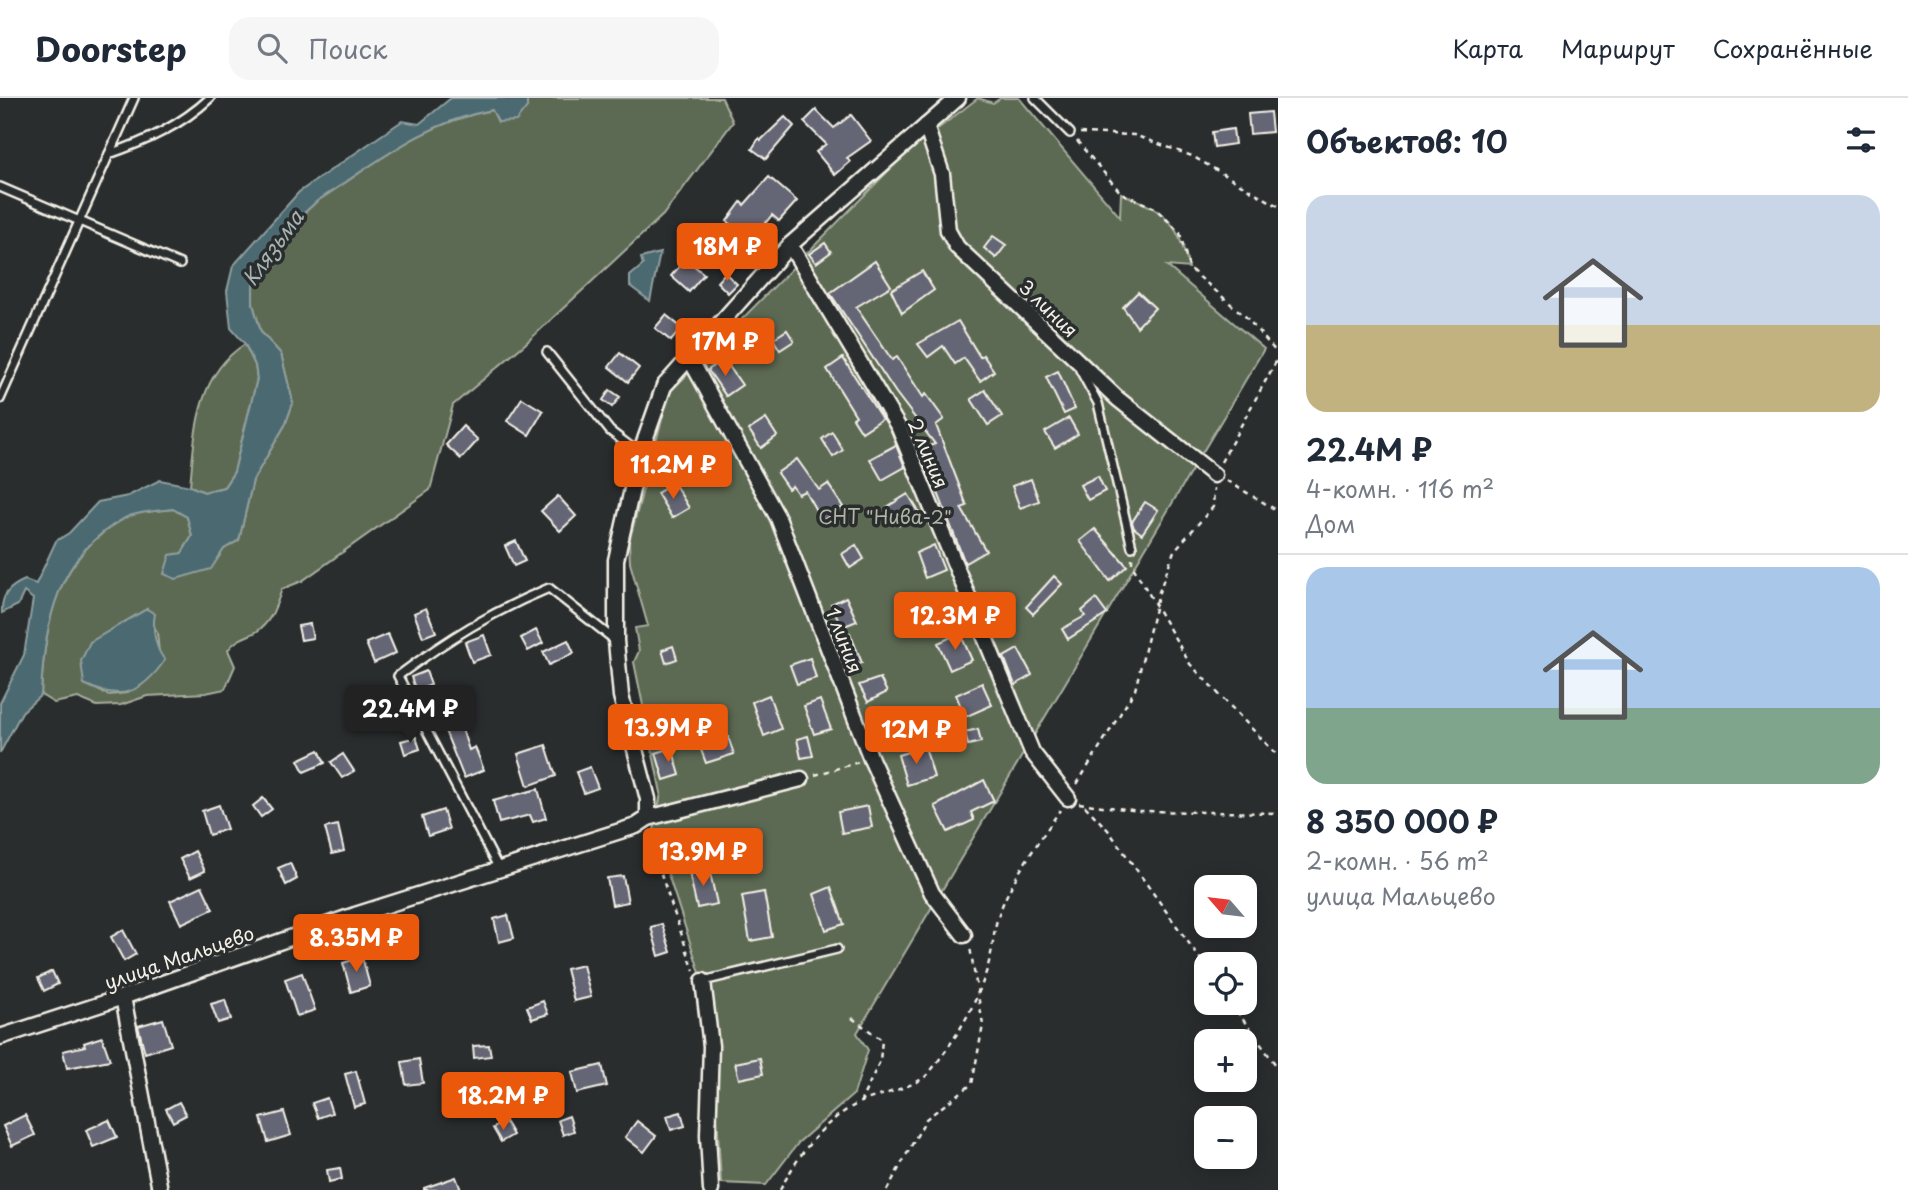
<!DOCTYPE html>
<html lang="ru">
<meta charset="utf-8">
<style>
:root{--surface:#fff;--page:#f6f6f7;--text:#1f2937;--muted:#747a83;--line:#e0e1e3;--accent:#ea580c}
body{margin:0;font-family:"Playpen Sans",sans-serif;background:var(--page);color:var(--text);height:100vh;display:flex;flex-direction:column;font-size:26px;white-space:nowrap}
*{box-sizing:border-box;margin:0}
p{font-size:23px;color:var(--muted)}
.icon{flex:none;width:38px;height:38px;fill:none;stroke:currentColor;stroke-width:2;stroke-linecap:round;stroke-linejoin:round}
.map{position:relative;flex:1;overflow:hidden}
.panel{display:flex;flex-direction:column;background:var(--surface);width:630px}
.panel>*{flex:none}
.needle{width:46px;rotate:298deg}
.fabs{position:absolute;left:1194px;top:777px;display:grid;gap:14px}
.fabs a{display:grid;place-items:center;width:63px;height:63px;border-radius:14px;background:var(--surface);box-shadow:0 4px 18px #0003;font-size:35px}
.price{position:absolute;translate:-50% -60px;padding:0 16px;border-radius:7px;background:var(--accent);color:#fff;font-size:23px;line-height:46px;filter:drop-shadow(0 2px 4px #0008)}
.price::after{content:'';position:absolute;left:50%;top:42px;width:21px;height:16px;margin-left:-10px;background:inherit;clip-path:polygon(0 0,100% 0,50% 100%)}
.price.on{background:#222;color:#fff}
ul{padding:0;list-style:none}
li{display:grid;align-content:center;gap:14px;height:371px;padding:0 28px}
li+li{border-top:2px solid var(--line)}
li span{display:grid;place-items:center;height:217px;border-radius:21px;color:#555}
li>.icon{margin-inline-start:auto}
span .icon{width:126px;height:126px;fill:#fffc;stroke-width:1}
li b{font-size:30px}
h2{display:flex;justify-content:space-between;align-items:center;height:84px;padding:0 28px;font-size:30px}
header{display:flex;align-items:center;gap:42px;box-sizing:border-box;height:98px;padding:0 35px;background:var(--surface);border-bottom:2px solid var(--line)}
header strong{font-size:33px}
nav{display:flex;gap:38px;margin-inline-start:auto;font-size:24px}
.search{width:490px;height:63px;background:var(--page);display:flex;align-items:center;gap:18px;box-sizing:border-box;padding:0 24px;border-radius:21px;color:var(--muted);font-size:26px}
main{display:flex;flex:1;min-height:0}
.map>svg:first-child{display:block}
</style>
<header>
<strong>Doorstep</strong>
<div class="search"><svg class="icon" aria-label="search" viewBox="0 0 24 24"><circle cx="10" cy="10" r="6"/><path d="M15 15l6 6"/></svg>Поиск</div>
<nav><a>Карта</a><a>Маршрут</a><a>Сохранённые</a></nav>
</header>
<main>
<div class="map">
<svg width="1278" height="1092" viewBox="0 0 1278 1092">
<rect width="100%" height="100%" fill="#2a2d2e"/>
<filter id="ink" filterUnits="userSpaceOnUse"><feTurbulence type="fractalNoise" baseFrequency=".0143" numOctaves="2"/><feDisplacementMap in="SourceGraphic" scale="14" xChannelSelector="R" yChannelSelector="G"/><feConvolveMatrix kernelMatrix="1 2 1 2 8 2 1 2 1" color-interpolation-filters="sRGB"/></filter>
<g filter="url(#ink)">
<g fill="#5d6b53" stroke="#a8ae9e" stroke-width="2" fill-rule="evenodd">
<path d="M527,0H722L733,24L663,117L525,246L453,307L430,392L302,483L282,491C276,507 272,524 256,534C244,540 236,541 228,552L235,568L225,591L206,595L147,598L121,607L97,608L78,600L54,605L41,597C44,524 56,459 125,420C138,413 158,413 173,411L187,419L192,438L182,455L210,471L224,451L239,442L253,382L285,327L293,305L281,256L261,234L253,206V187L303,116L317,103C375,66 423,24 493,12L498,24L527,9ZM147,511L157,535L159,555L126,595L108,597L85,586L91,544Z"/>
<path d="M978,0L993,5L1001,0H1019L1120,119L1121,95C1167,115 1176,120 1189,170L1167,168L1264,251L857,935L868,952L854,996L799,1044L766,1087L721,1085L709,879L701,878L654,733L661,695L634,564L639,553L635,530L648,528L630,465L629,444L669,295L905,56Z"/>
<path d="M245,246L255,267L257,281L234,374L224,389L204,394L190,388C195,335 196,277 245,246Z"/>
</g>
<g fill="#4c696f" stroke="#8f9f9f" stroke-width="2">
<path d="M451,0H527V9L516,23L498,24L492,12C423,24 375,66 317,103L303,116L253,187V206L261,234L281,256L293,305L285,327L253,382L239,442L224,451L211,471L176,481L164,476L170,457L182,455L192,438L187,419L173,411C159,413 138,413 125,420C56,458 44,525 41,597L22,614L0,655V605L24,557L33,501L24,494L18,507L2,515C1,497 9,489 25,482L36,486L56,443L69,435L98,404L128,398L160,382L190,388L204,394L224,389L234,374L257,281L255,267L245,246L231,230L227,193L233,168L299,94L402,23L419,26Z"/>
<polygon points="660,155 650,203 630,188 630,178 643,167 641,160"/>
<path d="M147,511L155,516C152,530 155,551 165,562C142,595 121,604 84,586L81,563L90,544Z"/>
</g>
<g fill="#656675" stroke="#f4f1e8" stroke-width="2">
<polygon points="816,12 834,30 851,17 871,43 847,60 850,64 835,77 816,54 826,46 804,24"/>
<polygon points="1270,14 1272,34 1250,36 1248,16"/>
<polygon points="785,19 794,28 766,61 752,51 759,40 761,42"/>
<polygon points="1233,31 1235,46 1214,49 1212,34"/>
<polygon points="769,79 797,103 779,123 772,117 752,142 727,123 741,104 744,107"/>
<polygon points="993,138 1006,147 996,160 984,150"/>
<polygon points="825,145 831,154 816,165 809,156"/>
<polygon points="686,161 704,176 689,194 671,178"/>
<polygon points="875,163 891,188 856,209 892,262 897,259 923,299 926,296 944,321 936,327 967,408 961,410 986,453 965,465 924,358 922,360 918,352 935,346 896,295 830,195"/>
<polygon points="922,173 934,192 902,215 891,192"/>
<polygon points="725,175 737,186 728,195 717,184"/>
<polygon points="1138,194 1155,210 1137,229 1123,209"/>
<polygon points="666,217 682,230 671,243 655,230"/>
<polygon points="958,223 980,259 983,257 994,273 980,283 964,260 955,266 943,248 928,259 918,246"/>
<polygon points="787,232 794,243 780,252 773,241"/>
<polygon points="620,255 639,270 628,284 609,269"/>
<polygon points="843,260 882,321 862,334 853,320 856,318 827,271"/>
<polygon points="724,261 742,287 726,298 708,272"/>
<polygon points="1058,273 1075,311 1064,316 1046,279"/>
<polygon points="610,292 620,299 612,309 603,302"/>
<polygon points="985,292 1002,318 988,327 971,301"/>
<polygon points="522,300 543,313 529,337 507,323"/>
<polygon points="1069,320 1078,336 1055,350 1045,334"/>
<polygon points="766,321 777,338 761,350 749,332"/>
<polygon points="463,328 478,342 461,361 446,347"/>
<polygon points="832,334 843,352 833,359 822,341"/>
<polygon points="896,347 905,369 882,382 870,361"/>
<polygon points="797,361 819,392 828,386 843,409 822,423 805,393 798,396 792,388 788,391 777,375"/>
<polygon points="1098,378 1105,393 1088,402 1080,387"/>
<polygon points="1031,381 1039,403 1020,410 1012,388"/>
<polygon points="674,385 689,410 672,420 657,395"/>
<polygon points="908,396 919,414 899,427 887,409"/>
<polygon points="558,398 576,418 560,433 541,413"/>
<polygon points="1145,404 1158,412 1142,436 1134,430 1132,424"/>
<polygon points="1095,431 1127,468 1110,483 1080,443"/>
<polygon points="516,443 525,463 514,468 505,448"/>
<polygon points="856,447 864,461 850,470 842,456"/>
<polygon points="934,447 944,472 925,480 916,455"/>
<polygon points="1054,478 1062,486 1033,516 1026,509"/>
<polygon points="846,499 857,523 842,529 831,506"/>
<polygon points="1096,501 1107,516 1068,541 1062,531 1085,518 1082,513"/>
<polygon points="426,510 436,534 423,539 414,515"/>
<polygon points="310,526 313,540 301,542 298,528"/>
<polygon points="536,532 543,545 528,553 521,540"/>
<polygon points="850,535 862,565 850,569 837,540"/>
<polygon points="960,535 972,562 950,572 938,545"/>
<polygon points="388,536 396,555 374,565 366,545"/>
<polygon points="484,537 491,557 472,564 465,544"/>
<polygon points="568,542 574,555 549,567 543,554"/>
<polygon points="673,548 677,561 666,565 662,552"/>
<polygon points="1018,551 1032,577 1015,587 1004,559"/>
<polygon points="810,560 816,580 797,586 790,567"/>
<polygon points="426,573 431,587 416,593 411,579"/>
<polygon points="880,580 887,594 868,604 859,587"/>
<polygon points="982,585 992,607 965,619 956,597"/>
<polygon points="769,597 781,631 764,638 752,604"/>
<polygon points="820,602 831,631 814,636 804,608"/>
<polygon points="664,612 671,634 658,638 651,616"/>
<polygon points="456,613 469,652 475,649 484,672 464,680 439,618"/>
<polygon points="978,631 981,644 968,647 965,634"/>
<polygon points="808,638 813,658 801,660 797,641"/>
<polygon points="416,639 420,651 405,656 401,643"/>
<polygon points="728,639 734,656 706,665 700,649"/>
<polygon points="546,647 556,678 528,688 518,656"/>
<polygon points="925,649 934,679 907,687 898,657"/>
<polygon points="672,650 680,677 664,682 656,655"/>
<polygon points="319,652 325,665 304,674 298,662"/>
<polygon points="343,656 354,673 342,680 331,664"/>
<polygon points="590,669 598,690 584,695 576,674"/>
<polygon points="984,682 994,703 971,714 974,722 948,734 935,708"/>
<polygon points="538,691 546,720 533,724 530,717 499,725 493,703"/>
<polygon points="263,700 272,711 261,719 253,708"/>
<polygon points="219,707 227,731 209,737 202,713"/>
<polygon points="868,708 872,729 842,735 838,714"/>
<polygon points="443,712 449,731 428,738 422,719"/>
<polygon points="338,727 344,753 332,756 325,730"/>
<polygon points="195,753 205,773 190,780 180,761"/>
<polygon points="290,765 297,781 286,787 278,770"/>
<polygon points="709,770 717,806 697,810 689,774"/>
<polygon points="623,778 628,804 612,807 607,780"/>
<polygon points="202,788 213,811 181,826 170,803"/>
<polygon points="831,789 844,826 826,832 814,796"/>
<polygon points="764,794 772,839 750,843 742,798"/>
<polygon points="508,817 514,840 499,844 494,821"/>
<polygon points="662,826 671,854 659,858 651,829"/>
<polygon points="123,832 136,856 124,863 111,839"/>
<polygon points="362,859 370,888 351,894 343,865"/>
<polygon points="583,867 591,899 574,903 566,871"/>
<polygon points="52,873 58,886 44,893 38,880"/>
<polygon points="302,875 315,912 297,918 285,881"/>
<polygon points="225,902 231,921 218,925 211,906"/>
<polygon points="543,903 548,916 532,921 527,909"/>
<polygon points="163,921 171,947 145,955 138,928"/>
<polygon points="102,939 110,962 67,970 63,953 85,948 84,945"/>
<polygon points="489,947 491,958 474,960 473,948"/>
<polygon points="760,960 763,976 739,981 735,965"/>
<polygon points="419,961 423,985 406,987 402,964"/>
<polygon points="602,967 607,988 577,995 572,974"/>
<polygon points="356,973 365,1006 354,1009 345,976"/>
<polygon points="327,1000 332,1015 318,1020 312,1005"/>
<polygon points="179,1004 186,1017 173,1024 166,1011"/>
<polygon points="284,1014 291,1037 268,1044 261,1020"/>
<polygon points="681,1014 685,1028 671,1032 667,1018"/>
<polygon points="25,1017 35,1037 12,1048 3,1028"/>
<polygon points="569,1018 574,1033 563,1037 558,1022"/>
<polygon points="109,1022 117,1039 93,1049 86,1032"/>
<polygon points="505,1023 513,1037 501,1044 493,1030"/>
<polygon points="637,1023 656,1038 644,1054 625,1039"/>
<polygon points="340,1070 342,1081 329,1084 327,1072"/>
<polygon points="456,1079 461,1092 424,1092 424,1090"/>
</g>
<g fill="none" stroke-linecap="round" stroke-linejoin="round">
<defs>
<g id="service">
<polyline points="1035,0 1070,35"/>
<path d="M109,56C147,43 181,27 210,0"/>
<polyline points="0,89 180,166"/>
<polyline points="547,254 610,333 639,355"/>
<polyline points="1080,272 1098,305 1132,449"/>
<polyline points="0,301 134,0"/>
<path d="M499,771L398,578C448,541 491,514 549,490L616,543"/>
<polyline points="703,883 837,851"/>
</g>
<g id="minor">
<polyline points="926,28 942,76 948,133 957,149 1118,301 1214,377"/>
<polyline points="790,147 899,330 1032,654 1068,700"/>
<polyline points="690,261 778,420 871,661 932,795 964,837"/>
<polyline points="648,720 648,701 621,598 616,543 616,462 640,356 664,288 790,147 958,0"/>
<polyline points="703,883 711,948 708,1037 711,1092"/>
<polyline points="123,899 160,1092"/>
<polyline points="0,939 123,899 355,817 636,728 648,720 801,681"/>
</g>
</defs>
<use href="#service" stroke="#f4f1e8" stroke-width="12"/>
<use href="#minor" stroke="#f4f1e8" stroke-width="19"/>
<g stroke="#f4f1e8" stroke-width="2.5" stroke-dasharray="5 5" stroke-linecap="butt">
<polyline points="1080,35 1134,37 1192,58 1278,108"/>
<polyline points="1077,43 1121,95 1155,110 1180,135 1189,170 1246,219 1278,256"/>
<polyline points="1221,364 1278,260"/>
<polyline points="1227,383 1278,413"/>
<polyline points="1132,460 1132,467 1190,566 1278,658"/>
<polyline points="815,677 859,664"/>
<polyline points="1077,686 1135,592 1159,494 1174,453 1213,409 1214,390"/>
<polyline points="1079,705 1140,713 1278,715"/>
<polyline points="1085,708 1108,732 1206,869"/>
<polyline points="648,738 694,873"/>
<polyline points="1231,905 1278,970"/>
<polyline points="852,920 882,942 880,963 860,1005"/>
<path d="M780,1092C799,1056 823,1022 861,1004C878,997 919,988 929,975C955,942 978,906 989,864C993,851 993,836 997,822C1008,785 1039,744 1060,712"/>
<polyline points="887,1092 926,1021 972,986 983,927 970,849"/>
</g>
<use href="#service" stroke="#2a2d2e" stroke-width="7"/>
<use href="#minor" stroke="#2a2d2e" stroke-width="14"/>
</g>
</g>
<g text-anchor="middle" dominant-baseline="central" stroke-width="7" stroke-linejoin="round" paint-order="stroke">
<g font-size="19" fill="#f4f1e8" stroke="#2a2d2e">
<text transform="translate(1049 210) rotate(44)">3 линия</text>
<text transform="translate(929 355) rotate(67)">2 линия</text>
<text transform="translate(845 542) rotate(69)">1 линия</text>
<text transform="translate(179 859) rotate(-19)">улица Мальцево</text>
</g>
<g font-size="19" fill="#b0b5a5" stroke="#2a2d2e">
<text x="885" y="418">СНТ "Нива-2"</text>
</g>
<g font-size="21" font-style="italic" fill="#a8b4b2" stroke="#2a2d2e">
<text transform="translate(272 149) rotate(-54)">Клязьма</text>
</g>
</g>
</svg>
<div class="fabs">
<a><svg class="needle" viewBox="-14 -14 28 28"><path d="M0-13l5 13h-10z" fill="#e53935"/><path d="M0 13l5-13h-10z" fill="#747a83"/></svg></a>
<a><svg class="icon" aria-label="locate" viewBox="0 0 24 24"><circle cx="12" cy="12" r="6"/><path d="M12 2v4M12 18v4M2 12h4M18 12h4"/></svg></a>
<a>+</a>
<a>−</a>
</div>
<b class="price" style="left:727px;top:185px">18M ₽</b>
<b class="price" style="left:725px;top:280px">17M ₽</b>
<b class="price" style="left:673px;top:403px">11.2M ₽</b>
<b class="price" style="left:955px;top:554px">12.3M ₽</b>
<b class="price on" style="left:410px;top:647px">22.4M ₽</b>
<b class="price" style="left:668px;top:666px">13.9M ₽</b>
<b class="price" style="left:916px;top:668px">12M ₽</b>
<b class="price" style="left:703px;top:790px">13.9M ₽</b>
<b class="price" style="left:356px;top:876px">8.35M ₽</b>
<b class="price" style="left:503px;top:1034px">18.2M ₽</b>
</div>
<section class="panel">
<h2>Объектов: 10<svg class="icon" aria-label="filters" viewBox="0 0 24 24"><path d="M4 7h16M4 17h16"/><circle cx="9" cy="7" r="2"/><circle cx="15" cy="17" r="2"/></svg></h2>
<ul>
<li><span style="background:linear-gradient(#c9d6e8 60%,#c2b280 0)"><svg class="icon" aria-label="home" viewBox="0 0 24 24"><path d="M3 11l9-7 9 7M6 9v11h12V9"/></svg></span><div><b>22.4M ₽</b><p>4-комн. · 116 m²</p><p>Дом</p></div></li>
<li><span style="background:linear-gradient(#a9c7e8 65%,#7fa58c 0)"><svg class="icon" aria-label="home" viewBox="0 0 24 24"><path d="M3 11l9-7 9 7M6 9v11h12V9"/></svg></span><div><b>8 350 000 ₽</b><p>2-комн. · 56 m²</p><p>улица Мальцево</p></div></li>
</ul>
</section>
</main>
